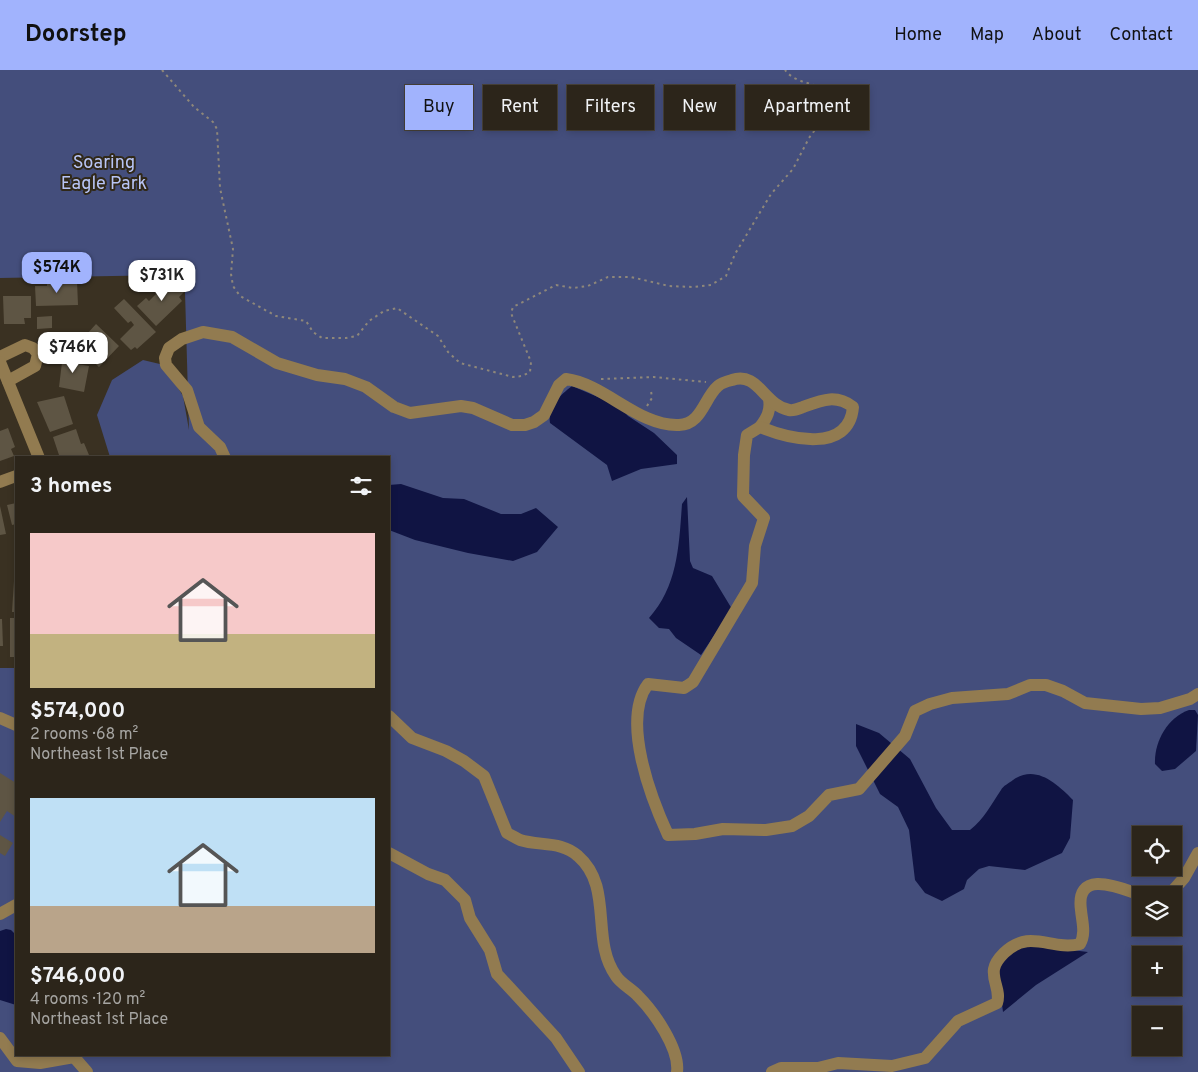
<!DOCTYPE html>
<meta charset="utf-8">
<style>
:root{--surface:#2c251a;--page:#342d23;--text:#f1f3f6;--muted:#a6a5a2;--line:#484239;--accent:#a1b3fd}
body{margin:0;font-family:Overpass,sans-serif;background:var(--page);color:var(--text);height:100vh;display:flex;flex-direction:column;font-size:19px;white-space:nowrap}
*{box-sizing:border-box;margin:0}
p{font-size:16px;color:var(--muted)}
.icon{flex:none;width:28px;height:28px;fill:none;stroke:currentColor;stroke-width:2;stroke-linecap:round;stroke-linejoin:round}
.map{position:relative;flex:1;overflow:hidden}
.details{position:absolute;left:15px;top:386px;width:375px;height:600px;display:flex;flex-direction:column;background:var(--surface);border-radius:0px;box-shadow:0 2px 8px #0003,0 0 0 1px var(--line)}
.details>*{flex:none}
.guide{position:absolute;left:405px;top:15px;width:475px;height:45px;display:flex;gap:10px}
.buttons{position:absolute;left:1132px;top:756px;display:grid;gap:10px}
.buttons a{display:grid;place-items:center;width:50px;height:50px;border-radius:0px;background:var(--surface);box-shadow:0 2px 8px #0003,0 0 0 1px var(--line);font-size:25px}
.price{position:absolute;translate:-50% -42px;padding:0 11px;border-radius:10px;background:#fff;color:#222;font-size:16px;line-height:32px;filter:drop-shadow(0 1px 2px #0008)}
.price::after{content:'';position:absolute;left:50%;top:30px;width:15px;height:11px;margin-left:-8px;background:inherit;clip-path:polygon(0 0,100% 0,50% 100%)}
.price.on{background:var(--accent);color:#111}
ul{padding:0;list-style:none}
li{display:grid;align-content:center;gap:10px;height:265px;padding:0 15px}
li span{display:grid;place-items:center;height:155px;border-radius:0px;color:#555}
li>.icon{margin-inline-start:auto}
span .icon{width:90px;height:90px;fill:#fffc;stroke-width:1}
li b{font-size:21px}
h2{display:flex;justify-content:space-between;align-items:center;height:60px;padding:0 15px;font-size:21px}
.chip{padding:0 18px;border-radius:0px;background:var(--surface);box-shadow:0 2px 8px #0003,0 0 0 1px var(--line);font-size:18px;line-height:45px}
.chip.on{background:var(--accent);color:#111}
header{display:flex;align-items:center;gap:30px;box-sizing:border-box;height:70px;padding:0 25px;background:var(--accent);color:#111}
header strong{font-size:24px}
nav{display:flex;gap:28px;margin-inline-start:auto;font-size:18px}
.map>svg:first-child{display:block}
</style>
<header>
<strong>Doorstep</strong>
<nav><a>Home</a><a>Map</a><a>About</a><a>Contact</a></nav>
</header>
<div class="map">
<svg width="1198" height="1002" viewBox="0 0 1198 1002">
<rect width="100%" height="100%" fill="#3a3122"/>
<path fill="#444e7c" fill-rule="evenodd" d="M0,0H1198V1002H0V598H16V985H389V388L110,387L97,345L112,310L143,290L164,295L183,326L189,360L185,222L170,205L0,208ZM1141,765H1174V798H1141ZM1141,825H1174V858H1141ZM1141,885H1174V918H1141ZM1141,945H1174V978H1141Z"/>
<g fill="#101443">
<path d="M572,316L619,336L628,346L654,363L677,385V394L641,399L612,411L607,395L550,353C548,337 560,325 572,316Z"/>
<polygon points="401,414 443,428 464,429 501,444 521,444 536,438 558,457 537,482 513,491 468,483 415,470 389,460 389,415"/>
<path d="M687,427L690,491L693,498L712,506L732,539L701,585L676,568L669,559L659,558L649,548C678,516 679,475 682,434Z"/>
<path d="M1189,640H1195L1198,645L1196,681L1175,699L1162,701L1155,694C1154,672 1167,648 1189,640Z"/>
<path d="M856,654L879,663L910,689L936,738L952,760H970C984,749 991,735 1001,720C1003,716 1009,713 1013,710C1036,694 1057,714 1073,730L1070,768L1062,783L1025,800L989,796L979,799L967,810L964,819L942,831L925,823L915,810L909,760L898,737L880,724L856,676Z"/>
<polygon points="6,859 11,860 16,865 16,935 0,930 0,861"/>
<polygon points="1021,874 1088,882 1036,915 1003,942 997,895"/>
</g>
<g fill="#5e5544">
<polygon points="172,210 184,222 179,227 182,231 156,256 137,236 146,228 149,231 156,224 153,220 160,214 164,218"/>
<polygon points="77,211 78,235 36,236 35,216 47,216 47,212"/>
<polygon points="3,226 31,226 31,248 24,248 25,254 4,254"/>
<polygon points="124,229 156,262 137,279 135,277 131,280 120,269 134,255 131,251 128,253 114,238"/>
<polygon points="52,246 52,258 37,259 37,247"/>
<polygon points="96,254 119,276 99,297 79,278 92,269 87,264"/>
<polygon points="63,284 79,287 77,294 89,296 84,322 59,317"/>
<polygon points="64,326 73,354 50,362 37,332"/>
<polygon points="8,358 15,377 11,379 14,386 0,391 0,361"/>
<polygon points="76,359 81,374 84,373 89,385 60,388 53,367"/>
<polygon points="16,433 16,454 12,455 7,435"/>
<polygon points="0,436 6,464 0,465"/>
<polygon points="14,511 16,511 16,542 12,542"/>
<rect x="10" y="548" width="6" height="39"/>
<polygon points="0,549 2,549 3,576 0,576"/>
<polygon points="0,703 16,713 16,747 7,741 0,752"/>
<polygon points="0,765 13,773 5,786 0,783"/>
</g>
<g fill="none" stroke-linecap="round" stroke-linejoin="round">
<g stroke="#8e877a" stroke-width="2" stroke-dasharray="2.5 4" stroke-linecap="butt">
<path d="M162,0L194,37L213,52L217,59L220,118L233,179L231,204L233,216L240,226L276,246L306,251L313,262L322,268H346L357,266L369,251L384,241L397,238L438,266L448,282L460,293L513,307L522,306L530,302L531,292L511,243L513,237L556,215L573,218L588,216L608,207H631L669,216L693,217L711,215L726,206L735,184L771,124L793,99L809,68L829,41C828,36 828,29 826,24C820,11 797,16 785,0"/>
<polyline points="601,309 654,307 706,312"/>
<polyline points="647,336 652,328 651,321"/>
</g>
<g stroke="#927b50" stroke-width="12">
<polyline points="0,287 25,275 33,278 38,284 35,296 8,311"/>
<polyline points="0,292 39,388"/>
<path d="M760,357C767,348 771,340 769,329"/>
<path d="M225,388L220,377L199,357L187,320L166,295L165,288L169,278L182,269L203,262L232,267L277,293L317,305L345,309L366,317L394,337L410,343L461,336L473,338L512,355H525L534,352L544,345L559,315L566,309C605,314 639,357 679,355C702,354 704,328 718,316C721,313 728,311 732,310C758,301 764,335 789,340C794,341 798,339 803,337C822,330 836,324 853,337C849,384 789,369 760,357L747,365L744,385L743,426L764,448L755,476L752,513L693,612L684,618L648,614C621,650 651,728 668,765L695,764L723,759L766,760L792,756L809,746L829,725L859,719L905,666L915,641L930,634L952,628L1008,624L1030,615H1046L1063,621L1085,633L1141,639L1160,638L1190,629L1198,624"/>
<polyline points="0,412 16,406"/>
<path d="M389,646L412,668L446,681L464,691L484,706L507,763C511,765 516,768 520,770C539,776 562,771 578,786C614,817 590,870 616,906C621,914 632,919 638,926C654,942 680,979 677,1002"/>
<polyline points="0,648 16,655"/>
<polyline points="389,783 428,804 445,810 465,830 470,848 490,880 497,904 556,968 579,1002"/>
<polyline points="1169,825 1184,808 1198,783"/>
<polyline points="0,844 16,835"/>
<polyline points="0,968 17,991 40,993 74,987 87,1002"/>
<path d="M772,1002L781,998H818L838,993L892,996L925,988L958,951L997,933C1001,921 992,911 994,899C995,893 1000,887 1004,883C1030,858 1051,881 1080,874C1086,863 1082,852 1081,840C1075,798 1120,818 1141,825"/>
</g>
</g>
<g text-anchor="middle" dominant-baseline="central" stroke-width="4" stroke-linejoin="round" paint-order="stroke">
<g font-size="18" fill="#b8c5f6" stroke="#302818">
<text x="104" y="93">Soaring<tspan x="104" dy="21">Eagle Park</tspan></text>
</g>
</g>
</svg>
<div class="buttons">
<a><svg class="icon" aria-label="locate" viewBox="0 0 24 24"><circle cx="12" cy="12" r="6"/><path d="M12 2v4M12 18v4M2 12h4M18 12h4"/></svg></a>
<a><svg class="icon" aria-label="layers" viewBox="0 0 24 24"><path d="M12 4l9 5-9 5-9-5zM3 14l9 5 9-5"/></svg></a>
<a>+</a>
<a>−</a>
</div>
<b class="price on" style="left:57px;top:224px">$574K</b>
<b class="price" style="left:162px;top:232px">$731K</b>
<b class="price" style="left:73px;top:304px">$746K</b>
<div class="guide">
<a class="chip on">Buy</a>
<a class="chip">Rent</a>
<a class="chip">Filters</a>
<a class="chip">New</a>
<a class="chip">Apartment</a>
</div>
<section class="details">
<h2>3 homes<svg class="icon" aria-label="filters" viewBox="0 0 24 24"><path d="M4 7h16M4 17h16"/><circle cx="9" cy="7" r="2"/><circle cx="15" cy="17" r="2"/></svg></h2>
<ul>
<li><span style="background:linear-gradient(#f6c9c9 65%,#c2b280 0)"><svg class="icon" aria-label="home" viewBox="0 0 24 24"><path d="M3 11l9-7 9 7M6 9v11h12V9"/></svg></span><div><b>$574,000</b><p>2 rooms · 68 m²</p><p>Northeast 1st Place</p></div></li>
<li><span style="background:linear-gradient(#bfe0f5 70%,#b9a48a 0)"><svg class="icon" aria-label="home" viewBox="0 0 24 24"><path d="M3 11l9-7 9 7M6 9v11h12V9"/></svg></span><div><b>$746,000</b><p>4 rooms · 120 m²</p><p>Northeast 1st Place</p></div></li>
</ul>
</section>
</div>
